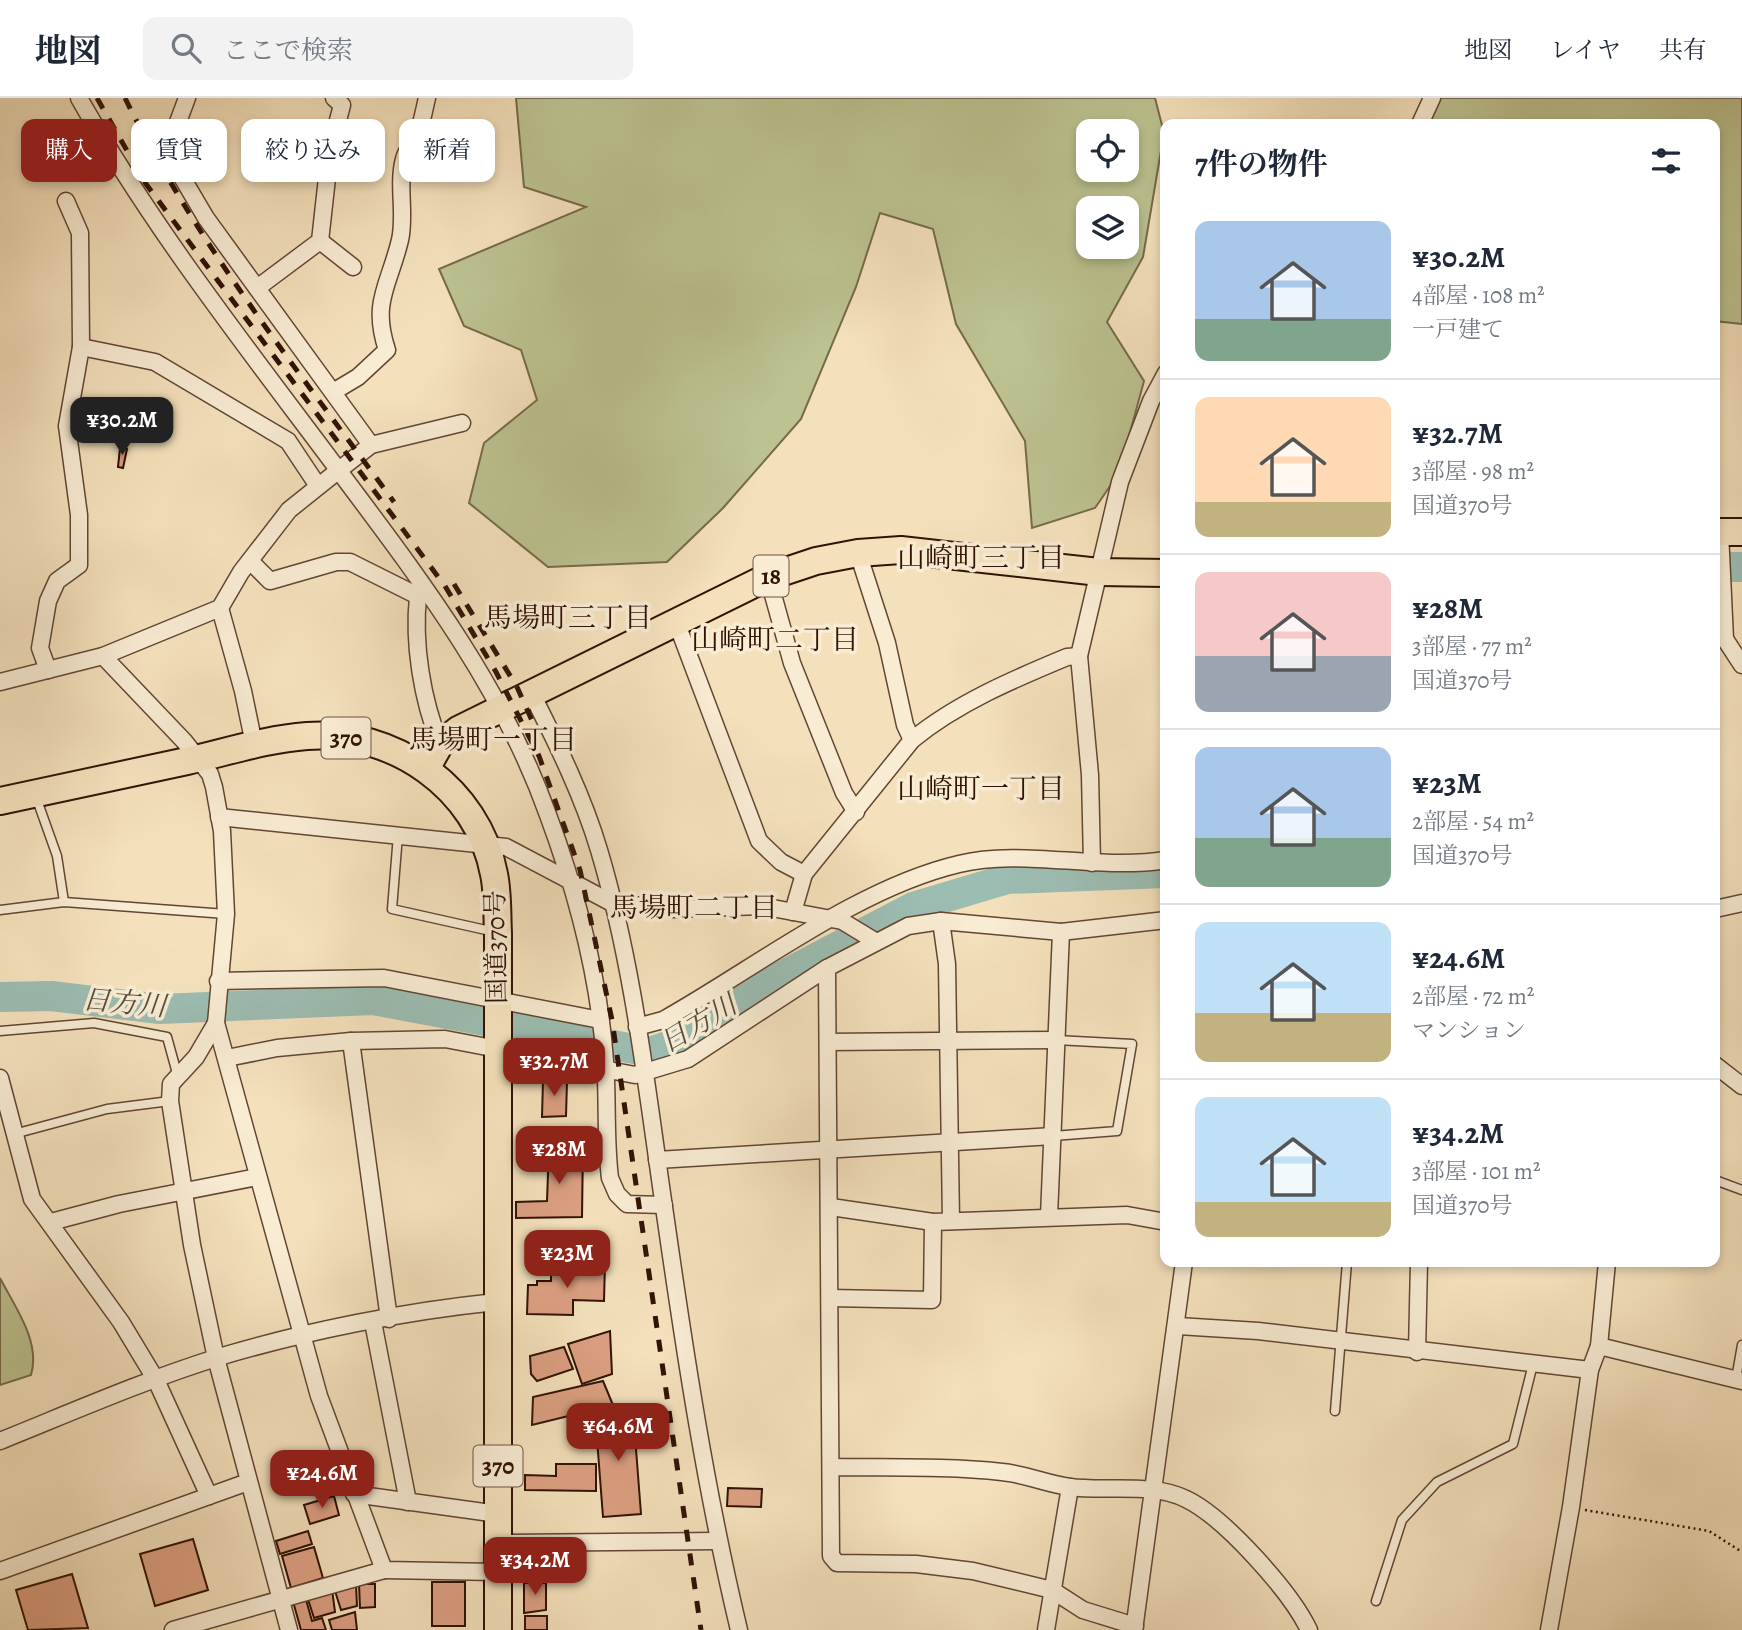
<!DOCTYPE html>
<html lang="ja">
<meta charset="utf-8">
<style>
:root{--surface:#fff;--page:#f2f2f3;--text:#1f2937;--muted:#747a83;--line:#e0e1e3;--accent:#8f2418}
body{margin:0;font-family:Alegreya,"Noto Serif JP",serif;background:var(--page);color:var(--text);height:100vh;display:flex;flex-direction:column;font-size:26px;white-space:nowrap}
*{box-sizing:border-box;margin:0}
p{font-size:23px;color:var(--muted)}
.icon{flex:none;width:38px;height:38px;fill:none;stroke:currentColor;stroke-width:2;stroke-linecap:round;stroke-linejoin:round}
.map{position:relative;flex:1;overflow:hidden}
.details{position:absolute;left:1160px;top:21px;width:560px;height:1148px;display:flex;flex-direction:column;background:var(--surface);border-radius:14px;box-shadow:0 4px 10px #0003}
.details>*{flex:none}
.banner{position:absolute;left:21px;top:21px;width:665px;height:63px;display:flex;gap:14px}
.controls{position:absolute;left:1076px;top:21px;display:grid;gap:14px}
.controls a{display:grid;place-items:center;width:63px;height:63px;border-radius:14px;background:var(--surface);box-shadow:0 4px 10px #0003;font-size:35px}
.price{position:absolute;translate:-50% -60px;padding:0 16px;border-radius:14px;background:var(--accent);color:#fff;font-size:23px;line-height:46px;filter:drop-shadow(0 2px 4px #0008)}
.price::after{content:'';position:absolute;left:50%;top:42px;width:21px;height:16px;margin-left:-10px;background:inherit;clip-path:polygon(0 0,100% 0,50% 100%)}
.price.current{background:#222;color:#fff}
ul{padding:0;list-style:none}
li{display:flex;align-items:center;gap:21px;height:175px;padding:0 35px}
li+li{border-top:2px solid var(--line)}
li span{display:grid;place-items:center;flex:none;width:196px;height:140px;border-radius:14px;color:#555}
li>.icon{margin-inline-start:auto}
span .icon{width:84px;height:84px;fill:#fffc;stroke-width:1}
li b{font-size:30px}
h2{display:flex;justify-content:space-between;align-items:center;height:84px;padding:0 35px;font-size:30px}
.chip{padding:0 24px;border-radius:14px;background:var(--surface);box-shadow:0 4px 10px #0003;font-size:24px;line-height:63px}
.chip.current{background:var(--accent);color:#fff}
header{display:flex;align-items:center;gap:42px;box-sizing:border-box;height:98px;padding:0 35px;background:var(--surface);border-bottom:2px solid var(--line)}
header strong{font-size:33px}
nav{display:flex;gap:38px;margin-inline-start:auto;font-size:24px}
.search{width:490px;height:63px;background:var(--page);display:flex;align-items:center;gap:18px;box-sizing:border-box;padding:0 24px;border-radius:14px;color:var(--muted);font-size:26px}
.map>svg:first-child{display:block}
</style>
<header>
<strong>地図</strong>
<div class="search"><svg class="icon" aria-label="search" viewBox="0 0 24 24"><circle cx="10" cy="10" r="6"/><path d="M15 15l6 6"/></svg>ここで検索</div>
<nav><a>地図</a><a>レイヤ</a><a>共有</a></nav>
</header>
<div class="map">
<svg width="1742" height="1532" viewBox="0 0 1742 1532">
<rect width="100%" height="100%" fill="#f4e1bc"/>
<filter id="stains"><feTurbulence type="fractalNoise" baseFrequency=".00286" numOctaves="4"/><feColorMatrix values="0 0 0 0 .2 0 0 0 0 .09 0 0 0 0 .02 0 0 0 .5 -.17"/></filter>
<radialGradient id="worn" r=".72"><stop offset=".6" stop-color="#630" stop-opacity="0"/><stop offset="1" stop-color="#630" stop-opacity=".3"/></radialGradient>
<g fill="#bcc290" stroke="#766a4a" stroke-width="2" fill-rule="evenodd">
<path d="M516,0H1155L1164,35L1143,159L1107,224L1144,283L1119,375L1095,410L1032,430L1025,343L956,226L933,131L880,115L856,189L801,321L723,410L667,464L548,469L469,405L484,345L537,302L521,252L464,228L439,171L586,109L524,89ZM1088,33H1127V72H1088ZM1088,110H1127V149H1088Z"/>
<polygon points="1427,0 1742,0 1742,226 1715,223 1715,26 1432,26"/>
<path d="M0,1180C15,1209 41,1244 31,1277L0,1287Z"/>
</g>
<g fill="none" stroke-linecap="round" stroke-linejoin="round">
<g stroke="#9cbdb2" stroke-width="30">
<polyline points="1715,469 1742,469"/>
<polyline points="0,899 51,898 160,911 373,902 650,954 679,944 749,895 913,809 1007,781 1166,775"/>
</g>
</g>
<g fill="#dca082" stroke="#311205" stroke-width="2">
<polygon points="120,350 127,351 123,370 118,369"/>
<polygon points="543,982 567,983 566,1018 542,1019"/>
<polygon points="583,1047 582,1119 516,1120 516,1104 547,1103 549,1048"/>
<polygon points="587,1163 605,1164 604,1203 573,1202 573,1217 527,1216 528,1187 537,1187 537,1183 551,1183 551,1175 570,1176 570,1169 586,1170"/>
<polygon points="610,1233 612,1276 582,1286 568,1246"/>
<polygon points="564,1249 573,1271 537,1283 531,1276 530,1258"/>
<polygon points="603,1283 613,1307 532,1327 533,1299"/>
<polygon points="633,1312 641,1416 603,1419 595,1315"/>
<polygon points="556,1366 596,1366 596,1393 525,1392 525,1377 556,1378"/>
<polygon points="728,1390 762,1391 761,1409 727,1408"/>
<polygon points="334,1398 339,1417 310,1426 304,1407"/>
<polygon points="308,1433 312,1446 280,1456 276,1443"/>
<polygon points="193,1441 208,1492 155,1508 140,1456"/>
<polygon points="314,1449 323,1480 291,1490 282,1458"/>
<polygon points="72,1476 88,1530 28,1532 16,1492"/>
<rect x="432" y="1484" width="33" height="44"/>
<polygon points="524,1485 546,1485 546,1512 524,1515"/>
<polygon points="356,1486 357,1508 341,1512 335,1493"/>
<polygon points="359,1486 375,1486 375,1509 360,1510"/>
<polygon points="332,1491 335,1514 314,1520 307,1498"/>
<polygon points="305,1498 312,1523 322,1520 326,1532 301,1532 294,1507 296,1501"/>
<polygon points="355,1514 357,1532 332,1532 329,1522"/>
<rect x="525" y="1518" width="22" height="14"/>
</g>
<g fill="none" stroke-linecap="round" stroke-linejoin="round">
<defs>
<g id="service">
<polyline points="36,699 57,758 64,804"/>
<polyline points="398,737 392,811 495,834"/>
<polyline points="0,812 64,804 226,816"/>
<polyline points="0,933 94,925 167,939 178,979"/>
<polyline points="14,1036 107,1011 170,1003"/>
<polyline points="1053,1038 1117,1033 1132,946 1056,942"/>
<polyline points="1715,1082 1742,1092"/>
<polyline points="1736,1281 1742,1247"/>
<polyline points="1335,1313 1347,1164"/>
<polyline points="1376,1503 1402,1422 1437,1384 1513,1346 1533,1266"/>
</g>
<g id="minor">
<path d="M79,0C156,136 255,260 348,385C426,489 504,593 548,717C577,795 599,879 605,963C608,1002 605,1041 610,1080L617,1096L627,1106L664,1107"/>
<polyline points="187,0 175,32 163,47 206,120 371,347"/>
<polyline points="1420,26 1432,0"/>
<polyline points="320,143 353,169"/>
<polyline points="257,190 320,143 330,53 342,7 334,0"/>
<polyline points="81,249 155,264 288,343 318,388"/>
<path d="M333,294L358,279L387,252C371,204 389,188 400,142C406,116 397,87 404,61C406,52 414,45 417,37C422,26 424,12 427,0"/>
<polyline points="1720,434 1725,541 1742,567"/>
<polyline points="858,455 887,545 905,627 912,642"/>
<polyline points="250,463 270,483 336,464 350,464 418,498"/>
<polyline points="768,479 792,565 844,695 856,714"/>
<path d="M418,498C413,546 422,601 440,646"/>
<polyline points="220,510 243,593 254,646"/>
<polyline points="677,526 759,743 781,764 804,776"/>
<polyline points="103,558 184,643 210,676 214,689 222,733 226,816 216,925 319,1298 384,1472 497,1474"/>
<polyline points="48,572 40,550 48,503 57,483 79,467 79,417 67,328 81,249 80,135 66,103"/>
<polyline points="0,584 103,558 220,510 241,474 289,412 339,372 371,347 462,325"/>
<path d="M532,596C557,646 583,698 599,752C634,869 647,994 665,1116C685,1256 706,1394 739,1532"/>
<polyline points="219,719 506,749 612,805 674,811 762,808 842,823 875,843"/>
<polyline points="1092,765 1090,677 1079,558 1120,384 1151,303 1166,275"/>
<polyline points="1715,811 1742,805"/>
<path d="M793,814L804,776L912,642C957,605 1014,581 1067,559L1079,558"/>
<polyline points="941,823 947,866 951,1123"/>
<polyline points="218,883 384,880 600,922"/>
<polyline points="216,925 196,959 171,986 170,1003 192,1147 216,1260 289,1532"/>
<path d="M637,929L663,922C754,871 857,790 959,766C1022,750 1097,773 1166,762"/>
<polyline points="351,943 389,1221"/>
<polyline points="828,944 1056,942"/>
<polyline points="227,960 277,950 351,943 445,941 635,977 688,961 827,870"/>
<polyline points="1715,967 1742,988"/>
<polyline points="0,980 32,1101 121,1224 156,1282 209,1398"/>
<polyline points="657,1062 1053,1038"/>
<polyline points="831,1109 933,1124 1127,1117 1166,1124"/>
<polyline points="1049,1118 1061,834"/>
<polyline points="51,1124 119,1106 257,1079"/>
<polyline points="830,1200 932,1202 933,1124"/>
<polyline points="373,1224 408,1404"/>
<polyline points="1178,1228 1258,1233 1590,1272"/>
<polyline points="1599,1248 1742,1283"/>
<polyline points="1417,1254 1419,1164"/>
<path d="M0,1343C72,1314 145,1282 219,1259C306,1233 406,1213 496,1204"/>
<path d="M831,1369C888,1370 946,1368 1002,1374C1025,1376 1047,1386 1070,1389C1106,1394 1152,1384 1186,1401C1224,1419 1291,1494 1309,1532"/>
<polyline points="354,1396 498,1416"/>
<polyline points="498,1445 718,1443"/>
<polyline points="0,1473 248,1384"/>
<polyline points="1135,1528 1083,1512 1052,1492 973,1473 916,1466 837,1465 831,1458 827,870 908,828 941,823 1061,834 1166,822"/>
<polyline points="173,1532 384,1472"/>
<polyline points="1046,1532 1070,1389"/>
<polyline points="1134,1532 1184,1164"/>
<polyline points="1549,1532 1571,1409 1590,1272 1599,1248 1607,1164"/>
</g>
<g id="primary">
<polyline points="1715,434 1742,434"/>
<polyline points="427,669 440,646 458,632 768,479 816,463 858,455 901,452 1099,474 1166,475"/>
</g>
<path id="trunk" d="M0,703C63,690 125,676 187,663C227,654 266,641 307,638C393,631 478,690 494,776C498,795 497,816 498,835V1532"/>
</defs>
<use href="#service" stroke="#624633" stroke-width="11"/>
<use href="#minor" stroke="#624633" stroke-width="19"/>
<use href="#primary" stroke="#311205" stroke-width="30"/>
<use href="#trunk" stroke="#311205" stroke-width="30"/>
<polyline stroke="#311205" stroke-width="2.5" stroke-dasharray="2 3.5" stroke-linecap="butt" points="1585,1412 1709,1433 1742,1454"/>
<use href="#service" stroke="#f8ecd3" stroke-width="8"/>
<use href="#minor" stroke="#f8ecd3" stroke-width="16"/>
<use href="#primary" stroke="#f4e1bc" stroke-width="26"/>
<use href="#trunk" stroke="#f4e1bc" stroke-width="26"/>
<g stroke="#311205" stroke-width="5" stroke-dasharray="12 12" stroke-linecap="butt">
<polyline points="97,0 146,86 445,488 496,574 539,658 580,772 612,922 701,1532"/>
<path d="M125,0C196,145 299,274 394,404"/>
<polyline points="454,486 517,589 538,636"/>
</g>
</g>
<g text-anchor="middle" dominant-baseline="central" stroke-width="7" stroke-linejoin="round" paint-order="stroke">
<g fill="#f8ecd3" stroke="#6d5343" stroke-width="2">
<rect x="753.5" y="457.5" width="35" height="41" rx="5"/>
<rect x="321.5" y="619.5" width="49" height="41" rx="5"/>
<rect x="473.5" y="1347.5" width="49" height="41" rx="5"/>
</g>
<g font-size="24" font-weight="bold" fill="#311205">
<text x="771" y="478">18</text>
<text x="346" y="640">370</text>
<text x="498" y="1368">370</text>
</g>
<g font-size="26" fill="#311205" stroke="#f8ecd3">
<text transform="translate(496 849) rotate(-91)">国道370号</text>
</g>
<g font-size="28" fill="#311205" stroke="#f8ecd3">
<text x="981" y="460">山崎町三丁目</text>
<text x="568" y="520">馬場町三丁目</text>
<text x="775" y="542">山崎町二丁目</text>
<text x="493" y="642">馬場町一丁目</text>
<text x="981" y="691">山崎町一丁目</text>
<text x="694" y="810">馬場町二丁目</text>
</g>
<g font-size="28" font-style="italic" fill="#564e42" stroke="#f8ecd3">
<text transform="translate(124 905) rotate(5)">日方川</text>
<text transform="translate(698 926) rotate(-31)">日方川</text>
</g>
</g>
<rect width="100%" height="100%" filter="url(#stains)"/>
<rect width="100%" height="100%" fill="url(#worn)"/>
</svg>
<div class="controls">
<a><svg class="icon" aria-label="locate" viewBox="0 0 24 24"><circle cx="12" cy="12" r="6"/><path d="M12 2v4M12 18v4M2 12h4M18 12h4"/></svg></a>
<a><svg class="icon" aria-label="layers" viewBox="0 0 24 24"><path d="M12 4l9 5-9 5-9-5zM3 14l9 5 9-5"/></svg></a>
</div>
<b class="price current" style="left:122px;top:359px">¥30.2M</b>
<b class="price" style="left:554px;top:1000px">¥32.7M</b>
<b class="price" style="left:559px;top:1088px">¥28M</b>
<b class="price" style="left:567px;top:1192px">¥23M</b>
<b class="price" style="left:618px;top:1365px">¥64.6M</b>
<b class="price" style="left:322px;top:1412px">¥24.6M</b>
<b class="price" style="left:535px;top:1499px">¥34.2M</b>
<div class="banner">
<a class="chip current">購入</a>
<a class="chip">賃貸</a>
<a class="chip">絞り込み</a>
<a class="chip">新着</a>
</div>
<section class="details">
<h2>7件の物件<svg class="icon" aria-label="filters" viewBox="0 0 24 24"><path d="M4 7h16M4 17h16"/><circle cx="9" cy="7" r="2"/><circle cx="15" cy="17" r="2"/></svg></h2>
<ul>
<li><span style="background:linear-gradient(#a9c7e8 70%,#7fa58c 0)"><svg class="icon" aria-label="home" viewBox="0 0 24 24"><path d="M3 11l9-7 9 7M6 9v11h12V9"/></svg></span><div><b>¥30.2M</b><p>4部屋 · 108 m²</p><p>一戸建て</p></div></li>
<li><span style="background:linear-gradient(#ffd9b3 75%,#c2b280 0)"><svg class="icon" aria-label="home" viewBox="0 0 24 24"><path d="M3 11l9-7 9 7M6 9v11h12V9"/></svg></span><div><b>¥32.7M</b><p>3部屋 · 98 m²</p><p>国道370号</p></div></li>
<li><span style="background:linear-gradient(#f6c9c9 60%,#9aa5b1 0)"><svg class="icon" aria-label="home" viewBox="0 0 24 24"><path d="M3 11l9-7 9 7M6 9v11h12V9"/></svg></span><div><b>¥28M</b><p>3部屋 · 77 m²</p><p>国道370号</p></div></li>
<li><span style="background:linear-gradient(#a9c7e8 65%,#7fa58c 0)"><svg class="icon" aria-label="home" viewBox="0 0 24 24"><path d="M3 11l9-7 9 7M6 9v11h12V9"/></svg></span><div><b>¥23M</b><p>2部屋 · 54 m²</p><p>国道370号</p></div></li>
<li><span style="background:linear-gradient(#bfe0f5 65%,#c2b280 0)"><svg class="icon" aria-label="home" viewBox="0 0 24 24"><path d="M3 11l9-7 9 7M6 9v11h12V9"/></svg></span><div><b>¥24.6M</b><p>2部屋 · 72 m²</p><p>マンション</p></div></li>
<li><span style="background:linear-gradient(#bfe0f5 75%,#c2b280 0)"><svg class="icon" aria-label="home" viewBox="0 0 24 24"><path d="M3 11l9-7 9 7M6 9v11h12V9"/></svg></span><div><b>¥34.2M</b><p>3部屋 · 101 m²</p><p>国道370号</p></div></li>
</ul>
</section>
</div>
